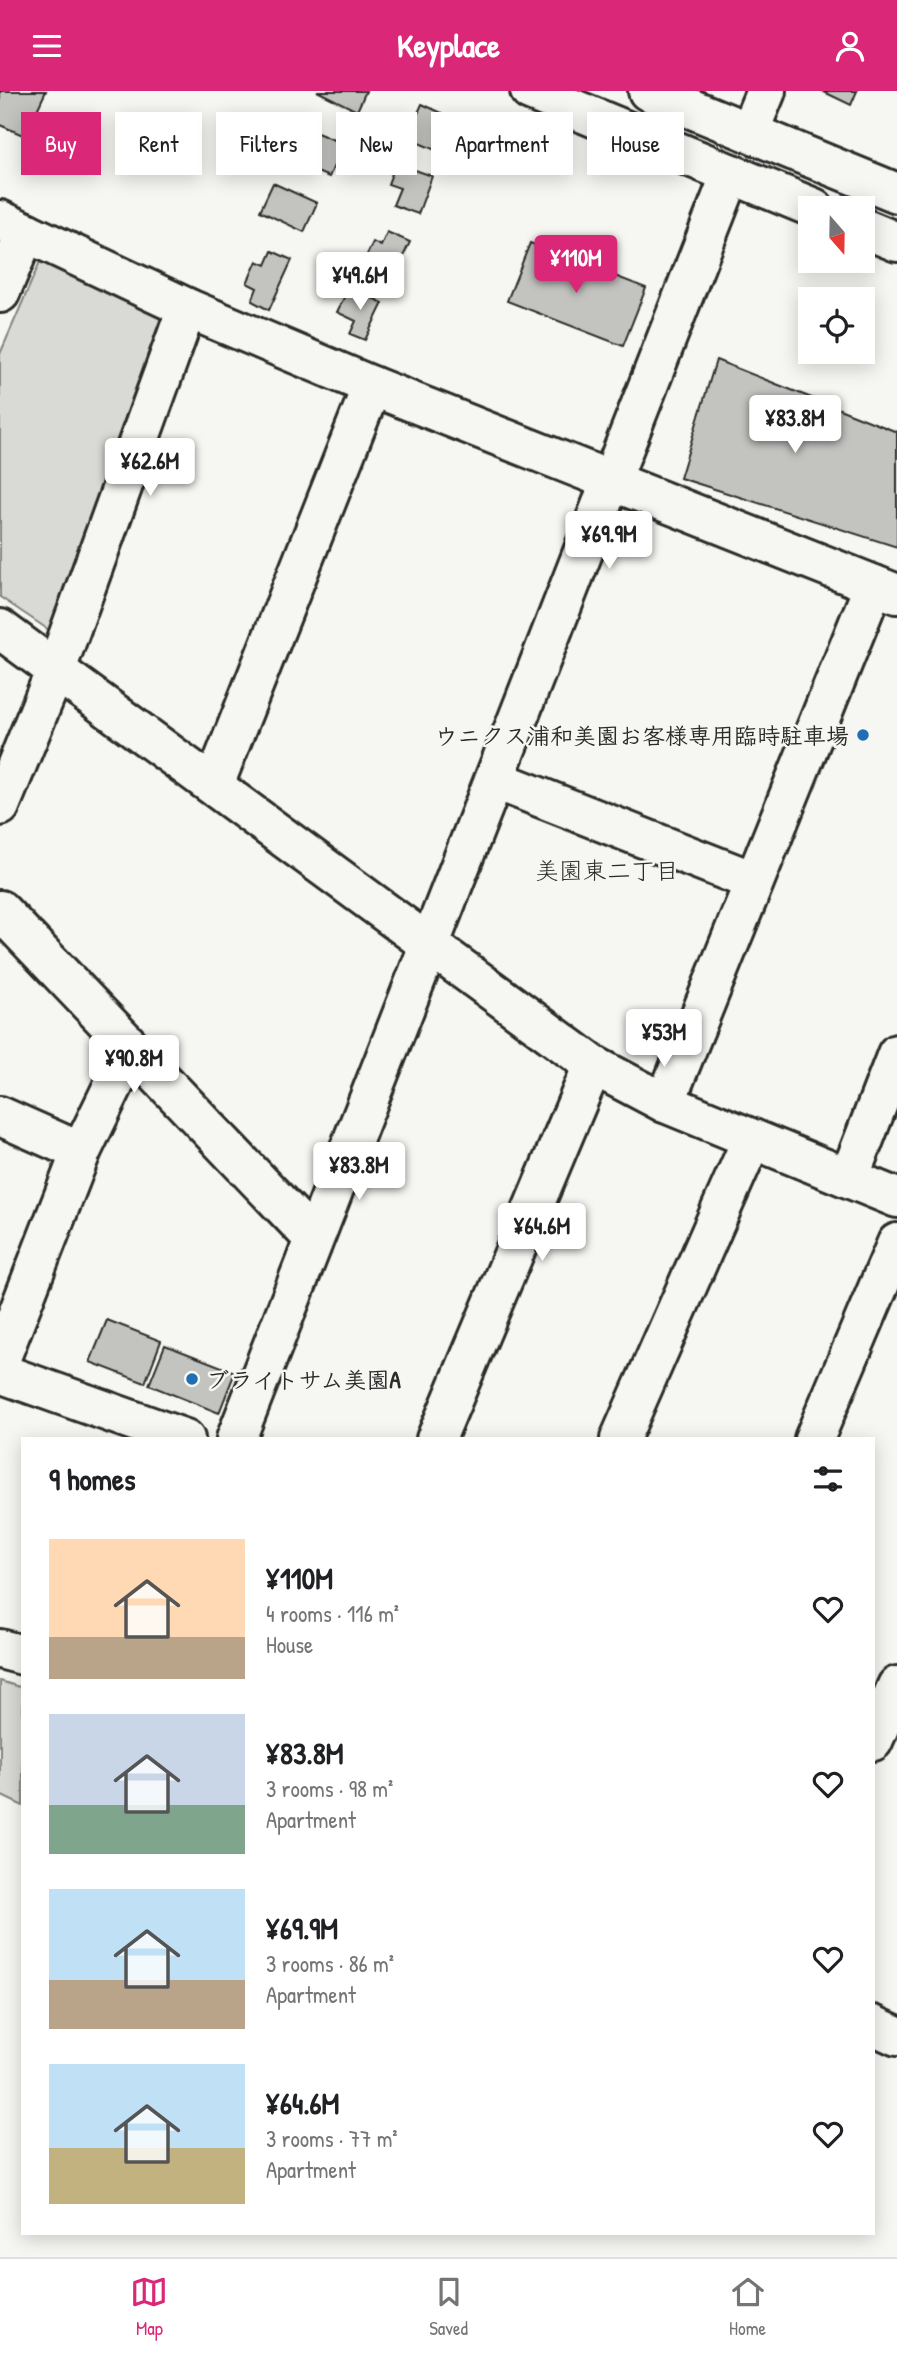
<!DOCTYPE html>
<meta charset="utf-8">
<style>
:root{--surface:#fff;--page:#f6f6f6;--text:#202124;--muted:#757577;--line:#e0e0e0;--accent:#db2777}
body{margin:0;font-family:"Patrick Hand","Klee One",sans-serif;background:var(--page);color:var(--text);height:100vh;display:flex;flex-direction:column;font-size:26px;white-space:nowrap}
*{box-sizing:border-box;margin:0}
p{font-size:23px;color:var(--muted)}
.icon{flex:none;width:38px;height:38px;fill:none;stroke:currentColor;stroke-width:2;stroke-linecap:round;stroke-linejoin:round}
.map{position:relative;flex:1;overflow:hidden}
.details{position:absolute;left:21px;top:1346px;width:854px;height:798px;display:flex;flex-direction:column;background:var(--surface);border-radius:0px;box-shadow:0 4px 18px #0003}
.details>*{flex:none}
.guide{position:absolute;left:21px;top:21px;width:856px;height:63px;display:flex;gap:14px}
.needle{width:46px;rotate:160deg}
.controls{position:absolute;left:798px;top:105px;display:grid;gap:14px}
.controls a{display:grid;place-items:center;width:77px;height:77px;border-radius:0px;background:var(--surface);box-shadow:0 4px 18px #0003;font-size:35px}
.price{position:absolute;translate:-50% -60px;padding:0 16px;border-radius:7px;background:#fff;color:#222;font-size:23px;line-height:46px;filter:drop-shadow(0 2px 4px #0008)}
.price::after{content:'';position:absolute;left:50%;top:42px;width:21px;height:16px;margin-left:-10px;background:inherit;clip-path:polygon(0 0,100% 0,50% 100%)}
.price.selected{background:var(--accent);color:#fff}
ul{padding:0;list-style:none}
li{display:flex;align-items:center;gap:21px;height:175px;padding:0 28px}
li span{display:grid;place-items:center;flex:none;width:196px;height:140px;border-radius:0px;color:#555}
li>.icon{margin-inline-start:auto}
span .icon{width:84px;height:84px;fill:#fffc;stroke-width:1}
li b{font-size:30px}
h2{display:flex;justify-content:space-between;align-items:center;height:84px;padding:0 28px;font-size:30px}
.pill{padding:0 24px;border-radius:0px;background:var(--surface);box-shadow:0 4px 18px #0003;font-size:24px;line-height:63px}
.pill.selected{background:var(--accent);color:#fff}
header{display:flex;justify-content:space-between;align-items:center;height:91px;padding:0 28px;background:var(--accent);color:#fff;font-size:32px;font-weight:700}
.tabs{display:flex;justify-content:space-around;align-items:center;height:98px;border-top:2px solid var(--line);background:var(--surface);font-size:19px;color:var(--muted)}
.tabs a{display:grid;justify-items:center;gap:4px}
.tabs .selected{color:var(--accent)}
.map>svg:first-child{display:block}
</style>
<header><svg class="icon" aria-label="menu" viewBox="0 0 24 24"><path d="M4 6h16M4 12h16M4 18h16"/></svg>Keyplace<svg class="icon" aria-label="person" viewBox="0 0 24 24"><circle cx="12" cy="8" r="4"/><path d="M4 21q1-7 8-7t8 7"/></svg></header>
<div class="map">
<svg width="897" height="2166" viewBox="0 0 897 2166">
<rect width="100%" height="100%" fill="#f6f6f2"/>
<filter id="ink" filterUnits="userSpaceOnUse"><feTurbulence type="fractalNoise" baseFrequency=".0143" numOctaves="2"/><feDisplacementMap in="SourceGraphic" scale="14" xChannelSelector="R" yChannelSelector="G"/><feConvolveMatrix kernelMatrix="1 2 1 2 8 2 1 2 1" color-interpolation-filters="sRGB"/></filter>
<g filter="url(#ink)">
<g fill="#d9d9d5" stroke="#828280" stroke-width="2">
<polygon points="42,166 161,226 49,539 0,506 0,263"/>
<polygon points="0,1590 23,1597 23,1715 0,1704"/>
</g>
<g fill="#c3c3c0" stroke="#2b2b2b" stroke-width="2">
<polygon points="0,0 46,0 25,45 0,34"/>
<polygon points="317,0 366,0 357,20"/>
<polygon points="822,0 857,0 851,14"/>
<polygon points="422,13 455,28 440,61 407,47"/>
<polygon points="305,37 344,53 329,86 290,70"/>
<polygon points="396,72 432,85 418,123 393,114 400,97 388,93"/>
<polygon points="273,92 317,112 304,141 260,120"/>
<polygon points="387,141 410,151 389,195 369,187 375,175 364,170 373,151 381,155"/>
<polygon points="530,152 646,197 623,255 507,210"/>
<polygon points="272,160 292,169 269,219 252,210 257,197 247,192 257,170 266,174"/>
<polygon points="349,196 383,212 365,249 350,243 356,230 337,221"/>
<polygon points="716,269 897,341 897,456 680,387"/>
<polygon points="107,1229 161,1250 145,1292 90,1271"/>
<polygon points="165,1254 235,1281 219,1322 149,1294"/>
</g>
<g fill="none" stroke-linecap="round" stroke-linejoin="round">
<defs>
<g id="minor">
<polyline points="530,0 814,117"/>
<polyline points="648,0 897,102"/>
<polyline points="749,41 766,0"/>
<polyline points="0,129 187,217 372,295 897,503"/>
<polyline points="863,137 897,151"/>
<polyline points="0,202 26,141"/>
<polyline points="0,538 593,974 665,1012 897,1107"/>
<polyline points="496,689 753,790"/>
<polyline points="214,694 372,295"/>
<polyline points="0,715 57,576 187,217"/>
<polyline points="0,819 313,1147"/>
<polyline points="665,1012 874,494"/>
<polyline points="0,1025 81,1061 131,958"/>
<polyline points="849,1087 897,963"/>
<polyline points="0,1269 81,1061"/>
<polyline points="0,1282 185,1348"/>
<polyline points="236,1348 731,83"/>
<polyline points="436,1348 593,974"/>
<polyline points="620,1348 752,1048"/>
<polyline points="814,1348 897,1152"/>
<polyline points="873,1650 897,1595"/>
</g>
<g id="major">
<polyline points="0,1558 23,1564"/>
<polyline points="873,1934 897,1945"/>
</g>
</defs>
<use href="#minor" stroke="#2b2b2b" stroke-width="44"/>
<use href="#major" stroke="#2b2b2b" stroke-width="44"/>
<use href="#minor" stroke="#f6f6f2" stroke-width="38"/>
<use href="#major" stroke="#f6f6f2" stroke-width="38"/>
</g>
</g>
<g fill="#1f6fb2" stroke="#f6f6f2" stroke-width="2.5">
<circle cx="863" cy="644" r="7"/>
<circle cx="192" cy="1288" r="7"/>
</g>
<g text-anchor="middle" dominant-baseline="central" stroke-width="5" stroke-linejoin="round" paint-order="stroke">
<g font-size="23" font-weight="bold" fill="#2b2b2b" stroke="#f6f6f2" text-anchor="end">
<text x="849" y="644">ウニクス浦和美園お客様専用臨時駐車場</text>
<text x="206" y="1288" text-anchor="start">ブライトサム美園A</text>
</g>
<g font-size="24" fill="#2b2b2b" stroke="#f6f6f2">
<text x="607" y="779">美園東二丁目</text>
</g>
</g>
</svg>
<div class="controls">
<a><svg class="needle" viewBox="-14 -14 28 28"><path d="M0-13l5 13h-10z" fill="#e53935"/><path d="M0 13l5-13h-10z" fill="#757577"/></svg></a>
<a><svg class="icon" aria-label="locate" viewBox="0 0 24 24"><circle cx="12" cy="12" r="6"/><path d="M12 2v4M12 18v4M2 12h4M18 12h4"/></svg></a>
</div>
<b class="price selected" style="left:576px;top:204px">¥110M</b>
<b class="price" style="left:360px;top:221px">¥49.6M</b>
<b class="price" style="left:795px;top:364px">¥83.8M</b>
<b class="price" style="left:150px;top:407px">¥62.6M</b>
<b class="price" style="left:609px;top:480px">¥69.9M</b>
<b class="price" style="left:664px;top:978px">¥53M</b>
<b class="price" style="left:134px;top:1004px">¥90.8M</b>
<b class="price" style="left:359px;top:1111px">¥83.8M</b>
<b class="price" style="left:542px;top:1172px">¥64.6M</b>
<div class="guide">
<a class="pill selected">Buy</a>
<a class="pill">Rent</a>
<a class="pill">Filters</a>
<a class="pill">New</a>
<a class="pill">Apartment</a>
<a class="pill">House</a>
</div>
<section class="details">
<h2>9 homes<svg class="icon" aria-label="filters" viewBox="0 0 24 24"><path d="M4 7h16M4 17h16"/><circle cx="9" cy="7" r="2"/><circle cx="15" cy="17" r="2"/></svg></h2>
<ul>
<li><span style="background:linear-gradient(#ffd9b3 70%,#b9a48a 0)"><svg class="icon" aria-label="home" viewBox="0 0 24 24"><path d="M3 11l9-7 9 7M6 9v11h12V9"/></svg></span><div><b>¥110M</b><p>4 rooms · 116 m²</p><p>House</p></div><svg class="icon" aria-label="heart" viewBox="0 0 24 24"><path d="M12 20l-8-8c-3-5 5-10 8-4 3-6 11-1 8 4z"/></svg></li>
<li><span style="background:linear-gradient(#c9d6e8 65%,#7fa58c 0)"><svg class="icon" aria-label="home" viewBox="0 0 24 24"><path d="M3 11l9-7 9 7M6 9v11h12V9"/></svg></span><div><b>¥83.8M</b><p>3 rooms · 98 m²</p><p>Apartment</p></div><svg class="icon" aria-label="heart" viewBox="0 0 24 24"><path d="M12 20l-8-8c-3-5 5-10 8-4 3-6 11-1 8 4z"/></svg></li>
<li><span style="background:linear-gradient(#bfe0f5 65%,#b9a48a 0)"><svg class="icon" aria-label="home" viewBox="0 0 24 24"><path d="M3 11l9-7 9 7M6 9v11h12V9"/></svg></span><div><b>¥69.9M</b><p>3 rooms · 86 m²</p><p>Apartment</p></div><svg class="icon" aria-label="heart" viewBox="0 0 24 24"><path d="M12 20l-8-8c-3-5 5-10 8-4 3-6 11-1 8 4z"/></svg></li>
<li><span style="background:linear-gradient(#bfe0f5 60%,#c2b280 0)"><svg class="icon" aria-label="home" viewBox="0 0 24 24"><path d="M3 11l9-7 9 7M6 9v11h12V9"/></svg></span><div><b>¥64.6M</b><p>3 rooms · 77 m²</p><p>Apartment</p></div><svg class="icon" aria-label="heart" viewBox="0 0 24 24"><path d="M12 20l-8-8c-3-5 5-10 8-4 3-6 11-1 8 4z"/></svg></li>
</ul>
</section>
</div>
<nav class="tabs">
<a class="selected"><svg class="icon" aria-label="map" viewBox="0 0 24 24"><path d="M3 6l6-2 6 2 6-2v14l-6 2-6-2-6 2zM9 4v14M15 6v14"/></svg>Map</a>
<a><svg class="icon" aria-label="saved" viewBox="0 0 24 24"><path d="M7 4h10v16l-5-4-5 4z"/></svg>Saved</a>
<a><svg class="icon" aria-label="home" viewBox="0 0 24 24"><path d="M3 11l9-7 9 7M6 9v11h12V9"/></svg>Home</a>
</nav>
